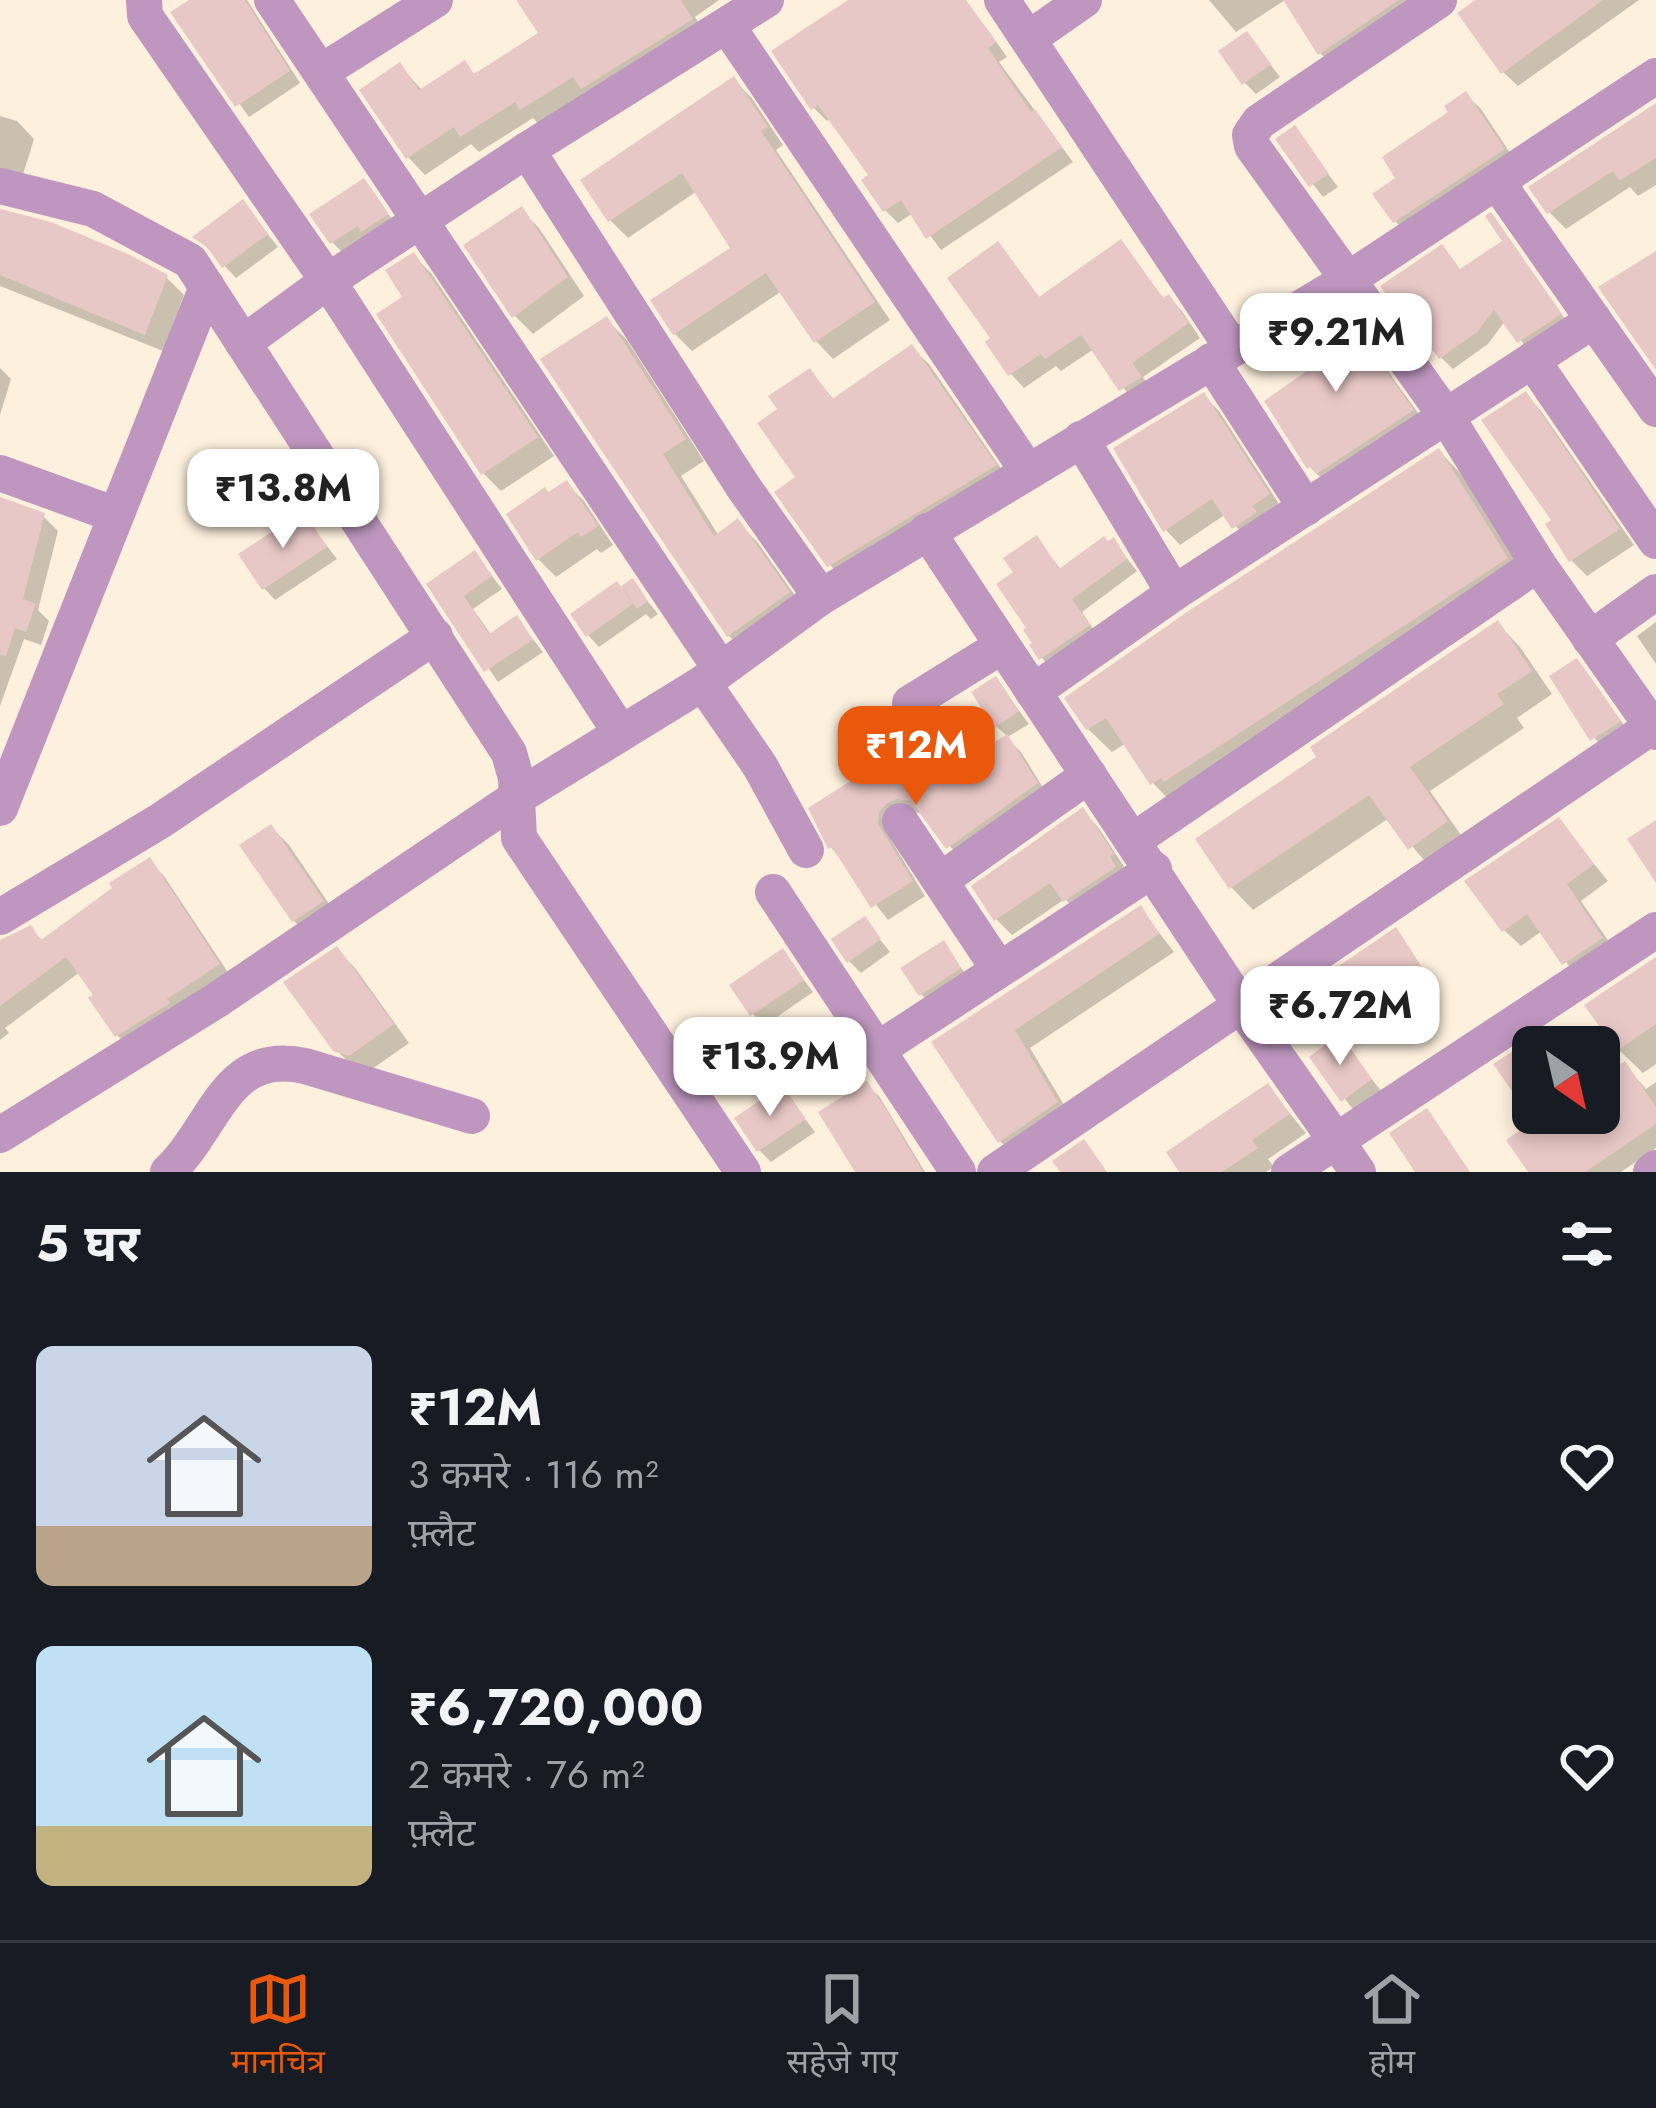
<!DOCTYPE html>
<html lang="hi">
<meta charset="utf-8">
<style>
:root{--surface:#171b24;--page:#242831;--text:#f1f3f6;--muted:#9ea1a6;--line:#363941;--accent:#ea580c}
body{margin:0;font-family:Jost,"Noto Sans Devanagari",sans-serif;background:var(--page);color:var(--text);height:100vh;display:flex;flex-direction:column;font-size:45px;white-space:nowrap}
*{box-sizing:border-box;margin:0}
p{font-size:39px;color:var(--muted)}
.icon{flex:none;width:66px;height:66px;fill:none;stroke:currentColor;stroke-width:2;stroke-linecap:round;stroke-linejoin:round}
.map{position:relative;height:1172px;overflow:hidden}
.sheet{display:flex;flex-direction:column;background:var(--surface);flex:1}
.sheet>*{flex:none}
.needle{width:78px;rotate:146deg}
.tools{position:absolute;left:1512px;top:1026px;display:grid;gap:24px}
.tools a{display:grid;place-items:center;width:108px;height:108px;border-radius:18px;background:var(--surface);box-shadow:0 6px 18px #0003;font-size:60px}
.price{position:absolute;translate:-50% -102px;padding:0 27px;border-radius:24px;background:#fff;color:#222;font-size:39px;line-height:78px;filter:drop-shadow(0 3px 6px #0008)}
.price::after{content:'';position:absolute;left:50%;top:72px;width:36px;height:27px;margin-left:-18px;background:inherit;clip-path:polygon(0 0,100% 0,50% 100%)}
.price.active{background:var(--accent);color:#fff}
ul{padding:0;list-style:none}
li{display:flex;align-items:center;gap:36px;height:300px;padding:0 36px}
li span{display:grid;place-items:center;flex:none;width:336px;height:240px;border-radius:18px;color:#555}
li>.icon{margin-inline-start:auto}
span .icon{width:144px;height:144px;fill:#fffc;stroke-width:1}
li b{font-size:51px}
h2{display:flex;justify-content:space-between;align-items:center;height:144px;padding:0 36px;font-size:51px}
.dock{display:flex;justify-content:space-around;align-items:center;height:168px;border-top:3px solid var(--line);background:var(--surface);font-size:33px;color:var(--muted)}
.dock a{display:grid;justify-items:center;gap:6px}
.dock .active{color:var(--accent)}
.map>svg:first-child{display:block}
</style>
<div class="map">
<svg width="1656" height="1172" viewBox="0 0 1656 1172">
<rect width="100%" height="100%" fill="#fdf0dd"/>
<g fill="#0003">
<polygon points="195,0 247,0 300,83 249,117 174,13"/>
<polygon points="519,0 719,0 695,17 708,37 539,125 533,118 479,152 471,144 425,175 408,157 400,66 423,91 464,64 476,76 542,34"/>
<polygon points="850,0 957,0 985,26 1007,57 999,62 1073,162 941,250 913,213 898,223 885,210 872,176 831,118 827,121 814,108"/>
<polygon points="1209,0 1285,0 1236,32"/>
<polygon points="1291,0 1429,0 1338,71 1320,53"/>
<polygon points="1480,0 1639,0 1518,86 1503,72"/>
<polygon points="1247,35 1280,77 1256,94 1245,83"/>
<polygon points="733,80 751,97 783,145 776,150 890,320 833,359 816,341 782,291 692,351 675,334 734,249 697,191 628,238 610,220"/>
<polygon points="1466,95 1481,109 1518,165 1410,236 1395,221 1399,179"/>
<polygon points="1656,107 1656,185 1638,196 1630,187 1566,229 1549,212"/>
<polygon points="0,116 17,121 34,139 21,181 0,188"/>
<polygon points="1294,129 1338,187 1323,197 1279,140"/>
<polygon points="364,182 398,227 344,254 332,242"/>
<polygon points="243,203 278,247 236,278 197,237"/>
<polygon points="521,210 539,228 584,296 533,334 515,316 468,246"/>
<polygon points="0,213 166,277 184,295 163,351 0,286"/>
<polygon points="1490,216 1571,327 1531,353 1505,321 1488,344 1453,369 1423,340 1442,248 1462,272 1506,242"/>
<polygon points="1120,243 1165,300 1169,297 1182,311 1200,338 1143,377 1153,392 1135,403 1094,349 1061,371 1056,366 1024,388 1011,374 994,339 998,245 1041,299"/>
<polygon points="413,255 431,273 554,456 501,491 483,473"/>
<polygon points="1341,313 1358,330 1429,428 1327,484 1310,467 1315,369"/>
<polygon points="606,319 627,340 704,461 681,476 719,536 738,522 758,543 808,614 750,656 729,636"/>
<polygon points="912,348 929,364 1011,483 846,582 830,565 799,477 781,410 810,371 835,401"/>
<polygon points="0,368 11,379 0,415"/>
<polygon points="1526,395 1541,411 1634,545 1587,576 1571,560 1555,521"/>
<polygon points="1204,396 1219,411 1283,510 1249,542 1226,514 1180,545 1166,530"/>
<polygon points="1439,451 1462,475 1529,582 1176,807 1153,783 1126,743 1112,752 1088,729"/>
<polygon points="566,483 584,501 613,545 601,553 597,549 556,577 538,559 549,495"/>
<polygon points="0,500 43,516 58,531 38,610 49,621 41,645 24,639 0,706"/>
<polygon points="303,515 337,559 275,600 264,588"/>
<polygon points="1037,539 1062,571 1113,541 1137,571 1082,612 1099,638 1053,670 1042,658 1017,573"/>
<polygon points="475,554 502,589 473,609 492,636 517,619 543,652 498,682 431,585"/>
<polygon points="632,582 658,614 651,619 646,614 599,647 588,635 621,590"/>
<polygon points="1656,622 1656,664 1637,636"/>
<polygon points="1498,624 1520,647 1552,694 1517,718 1524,728 1430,791 1468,845 1432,870 1389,818 1253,910 1231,887 1320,758"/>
<polygon points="1588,674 1630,734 1604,751 1553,677"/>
<polygon points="996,680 1029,724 1006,738 1021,752 1050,799 962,861 924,814 913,812 893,827 891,840 925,896 888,920 831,847 920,741 947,777 1008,737 996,726"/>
<polygon points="1082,811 1098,827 1127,871 1082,916 1065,899 1012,935 996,919"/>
<polygon points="1559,821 1608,881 1581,901 1618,955 1580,980 1542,931 1521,946 1504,930"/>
<polygon points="271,827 289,845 340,920 312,938 294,921"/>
<polygon points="149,861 164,876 233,980 132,1050 117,1035 80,972 5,1028 9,1033 0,1040 0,943 30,928 44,942"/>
<polygon points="1140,908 1174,952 1030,1048 1073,1120 1017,1158 1000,1141 935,1042"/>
<polygon points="864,920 890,952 861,973 849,961"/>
<polygon points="1396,931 1436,988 1408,1006 1403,1000 1341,1040 1382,1092 1355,1112 1313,1057 1339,1039 1306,992"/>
<polygon points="943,944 971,981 933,1006 921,994"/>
<polygon points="337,950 355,968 409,1043 368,1072 355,1068 335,1049"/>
<polygon points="783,952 813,992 764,1026 753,1014"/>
<polygon points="1656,961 1656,1064 1643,1073 1619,1050"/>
<polygon points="1538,1038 1547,1047 1533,1047 1533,1113 1599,1113 1599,1082 1625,1065 1646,1089 1656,1082 1656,1148 1621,1172 1531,1172 1537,1122 1498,1065"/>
<polygon points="867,1085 879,1096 925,1172 856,1172"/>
<polygon points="1268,1087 1306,1133 1268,1159 1274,1167 1266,1172 1183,1172"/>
<polygon points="782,1089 815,1132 771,1162 759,1150"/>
</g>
<g fill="#e8c8c6">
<polygon points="189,0 245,0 290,71 235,107 170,12"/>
<polygon points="516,0 681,0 693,19 581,89 573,77 520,110 515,102 460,137 454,127 406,159 359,90 400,62 419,90 465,60 474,74 538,33"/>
<polygon points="848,0 966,0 996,42 988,48 1031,112 1035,109 1062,147 926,239 901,200 883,212 861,180 868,175 818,105 811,110 771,51"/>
<polygon points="1283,0 1399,0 1318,55"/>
<polygon points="1475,0 1603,0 1501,74 1457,13"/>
<polygon points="1247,31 1271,64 1242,85 1218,51"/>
<polygon points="734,76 768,127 761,131 875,302 814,343 766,273 673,335 650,300 730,248 682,173 608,222 580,180"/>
<polygon points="1466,91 1505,149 1393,223 1372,194 1395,178 1382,157 1448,112 1444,106"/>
<polygon points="1656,103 1656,158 1619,181 1613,171 1547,214 1528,187"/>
<polygon points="1295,125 1329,174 1309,187 1275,139"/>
<polygon points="364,178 389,214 361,232 358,226 330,244 309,214"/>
<polygon points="243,199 268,234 222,268 208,248 192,237"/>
<polygon points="522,206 568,277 512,318 463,245"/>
<polygon points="0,209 51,222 128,254 168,275 145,335 0,275"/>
<polygon points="1491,212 1562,314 1517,343 1494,310 1477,332 1439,359 1425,339 1420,342 1380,286 1442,244 1460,269 1502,241 1485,216"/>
<polygon points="1121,239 1163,298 1169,294 1189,323 1132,363 1142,377 1119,391 1081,335 1045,359 1041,354 1008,376 985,342 990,338 947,278 998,241 1039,297"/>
<polygon points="1656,251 1656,370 1598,287"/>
<polygon points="414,252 538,437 481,475 376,314 402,297 385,270"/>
<polygon points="1342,310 1414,410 1316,474 1311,466 1307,469 1264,401 1311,368 1291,340"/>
<polygon points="607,316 686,439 663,454 714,536 738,518 790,592 727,637 540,359"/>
<polygon points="912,344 997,465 827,567 774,492 795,477 757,423 777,409 768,396 810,368 832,399"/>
<polygon points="1526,391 1620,529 1569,562 1545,524 1551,520 1481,420"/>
<polygon points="1204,392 1270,494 1252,506 1257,512 1232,529 1212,499 1163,532 1113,448"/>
<polygon points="1439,448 1508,558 1164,782 1161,778 1150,785 1106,718 1086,730 1064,698 1187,612"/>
<polygon points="567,480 598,526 581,537 578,532 536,561 506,514 545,487 548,492"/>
<polygon points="0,497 45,513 23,599 36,604 26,632 15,628 6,656 0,655"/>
<polygon points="304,511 327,547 262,590 238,554"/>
<polygon points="1037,535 1059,569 1104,536 1108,541 1114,537 1127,559 1072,599 1090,625 1039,660 1029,645 1032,643 1023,630 1026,628 996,584 1013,572 1003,558"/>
<polygon points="475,550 492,576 464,596 489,634 517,615 533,640 484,672 426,584"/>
<polygon points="633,578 648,601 637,609 621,586"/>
<polygon points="617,581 633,604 586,637 570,614"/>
<polygon points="1498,620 1532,671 1497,694 1504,704 1410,767 1448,821 1408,850 1369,795 1229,889 1195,839 1316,757 1310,747"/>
<polygon points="1577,658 1621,721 1590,741 1549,676"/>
<polygon points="996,676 1019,711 994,728 971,692"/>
<polygon points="1007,734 1038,783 946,849 911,801 897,799 887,803 879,812 878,824 913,881 871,908 832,847 828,849 808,808 920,737 944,775"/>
<polygon points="1083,807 1114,854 1110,856 1116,867 1063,902 1050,883 994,921 971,886"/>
<polygon points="1559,817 1594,864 1567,884 1603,938 1562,965 1527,914 1502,932 1464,881"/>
<polygon points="1656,820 1656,883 1627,839"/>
<polygon points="271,824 324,901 292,922 239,845"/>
<polygon points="150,857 220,964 167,999 170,1003 115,1037 88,998 93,995 66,957 0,1006 0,940 31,925 41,940 112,888 109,883"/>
<polygon points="1141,905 1159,934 1015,1030 1058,1102 998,1143 931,1042"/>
<polygon points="865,916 881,939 847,963 831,939"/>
<polygon points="1396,927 1427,975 1394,996 1390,990 1326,1030 1302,991"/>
<polygon points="944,940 961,968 919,996 900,968"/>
<polygon points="337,946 394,1024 349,1056 333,1051 283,982"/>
<polygon points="783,948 804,980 750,1016 729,985"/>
<polygon points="1656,957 1656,1024 1617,1051 1584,1005"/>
<polygon points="1340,1034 1372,1079 1341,1102 1309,1057"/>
<polygon points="1533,1038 1533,1121 1545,1113 1599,1113 1599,1078 1625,1061 1656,1107 1656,1124 1585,1172 1528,1172 1506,1140 1533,1121 1493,1064"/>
<polygon points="867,1081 887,1111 923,1172 855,1172 818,1112"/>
<polygon points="1268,1083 1290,1114 1252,1140 1258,1148 1222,1172 1179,1172 1166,1152"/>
<polygon points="782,1085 806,1119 757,1152 734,1118"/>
<polygon points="1427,1108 1470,1172 1415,1172 1389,1133"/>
<polygon points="1084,1139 1107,1172 1060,1172 1052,1161"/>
</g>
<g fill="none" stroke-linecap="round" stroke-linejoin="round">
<g stroke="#be96bf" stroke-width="36">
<polyline points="144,0 145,16 328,281 620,732"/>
<polyline points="272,0 720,668"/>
<polyline points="1002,0 1233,349"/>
<polyline points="1439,0 1259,122 1250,135 1252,146 1446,416 1538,564 1656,732"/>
<polyline points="728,27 1027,470"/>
<polyline points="1028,39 1084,0"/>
<polyline points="321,72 435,0"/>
<polyline points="527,150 744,488 821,597"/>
<polyline points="1497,182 1656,409"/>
<polyline points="0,186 93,209 190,261 509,753 516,778 519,838 743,1172"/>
<polyline points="243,343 328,281 527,150 766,0"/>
<polyline points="1532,360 1656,541"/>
<polyline points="1211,361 1306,508"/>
<polyline points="1081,439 1174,593"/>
<polyline points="0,473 116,515"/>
<polyline points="927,531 1240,1004 1358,1172"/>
<polyline points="1590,639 1656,592"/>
<polyline points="703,683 760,766 806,850"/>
<polyline points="1033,692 1174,593 1594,320"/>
<polyline points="910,703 1002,646"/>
<polyline points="0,808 207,287"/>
<polyline points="900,821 998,968"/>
<polyline points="1134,840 1538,564"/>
<polyline points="941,880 1089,775"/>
<polyline points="773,892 958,1172"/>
<polyline points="0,917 160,821 435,636"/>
<polyline points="877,1050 1154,869"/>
<polyline points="0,1135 217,1000 516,798 703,683 821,597 1349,279 1656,76"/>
<path d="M168,1172C216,1127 225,1048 305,1066L472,1116"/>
<polyline points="995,1172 1656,724"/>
<polyline points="1289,1172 1656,930"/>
<polyline points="1651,1172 1656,1168"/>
</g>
</g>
</svg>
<div class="tools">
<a><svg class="needle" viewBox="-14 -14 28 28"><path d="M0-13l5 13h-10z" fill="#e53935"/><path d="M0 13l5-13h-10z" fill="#9ea1a6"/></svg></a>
</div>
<b class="price" style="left:1336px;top:395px">₹9.21M</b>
<b class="price" style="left:283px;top:551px">₹13.8M</b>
<b class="price active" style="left:916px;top:808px">₹12M</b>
<b class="price" style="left:1340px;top:1068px">₹6.72M</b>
<b class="price" style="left:770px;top:1119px">₹13.9M</b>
</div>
<section class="sheet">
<h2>5 घर<svg class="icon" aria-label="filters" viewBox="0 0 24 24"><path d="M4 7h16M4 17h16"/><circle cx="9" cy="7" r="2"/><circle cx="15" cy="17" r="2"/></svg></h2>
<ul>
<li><span style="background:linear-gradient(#c9d6e8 75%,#b9a48a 0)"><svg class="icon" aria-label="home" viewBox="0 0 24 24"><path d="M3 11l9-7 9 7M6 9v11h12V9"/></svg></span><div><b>₹12M</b><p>3 कमरे · 116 m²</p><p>फ़्लैट</p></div><svg class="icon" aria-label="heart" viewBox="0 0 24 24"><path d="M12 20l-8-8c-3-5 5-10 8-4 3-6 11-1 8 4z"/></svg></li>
<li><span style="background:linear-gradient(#bfe0f5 75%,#c2b280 0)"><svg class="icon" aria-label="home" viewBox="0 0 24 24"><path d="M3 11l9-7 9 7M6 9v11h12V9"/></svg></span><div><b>₹6,720,000</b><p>2 कमरे · 76 m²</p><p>फ़्लैट</p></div><svg class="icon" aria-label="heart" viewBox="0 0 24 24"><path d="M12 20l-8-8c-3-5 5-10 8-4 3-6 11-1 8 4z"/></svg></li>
</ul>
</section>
<nav class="dock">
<a class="active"><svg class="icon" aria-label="map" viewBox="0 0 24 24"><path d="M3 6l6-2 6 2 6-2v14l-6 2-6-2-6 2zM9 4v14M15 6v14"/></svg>मानचित्र</a>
<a><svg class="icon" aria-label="saved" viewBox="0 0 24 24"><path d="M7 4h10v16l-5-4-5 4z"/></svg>सहेजे गए</a>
<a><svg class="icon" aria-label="home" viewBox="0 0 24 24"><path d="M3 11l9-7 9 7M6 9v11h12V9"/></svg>होम</a>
</nav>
